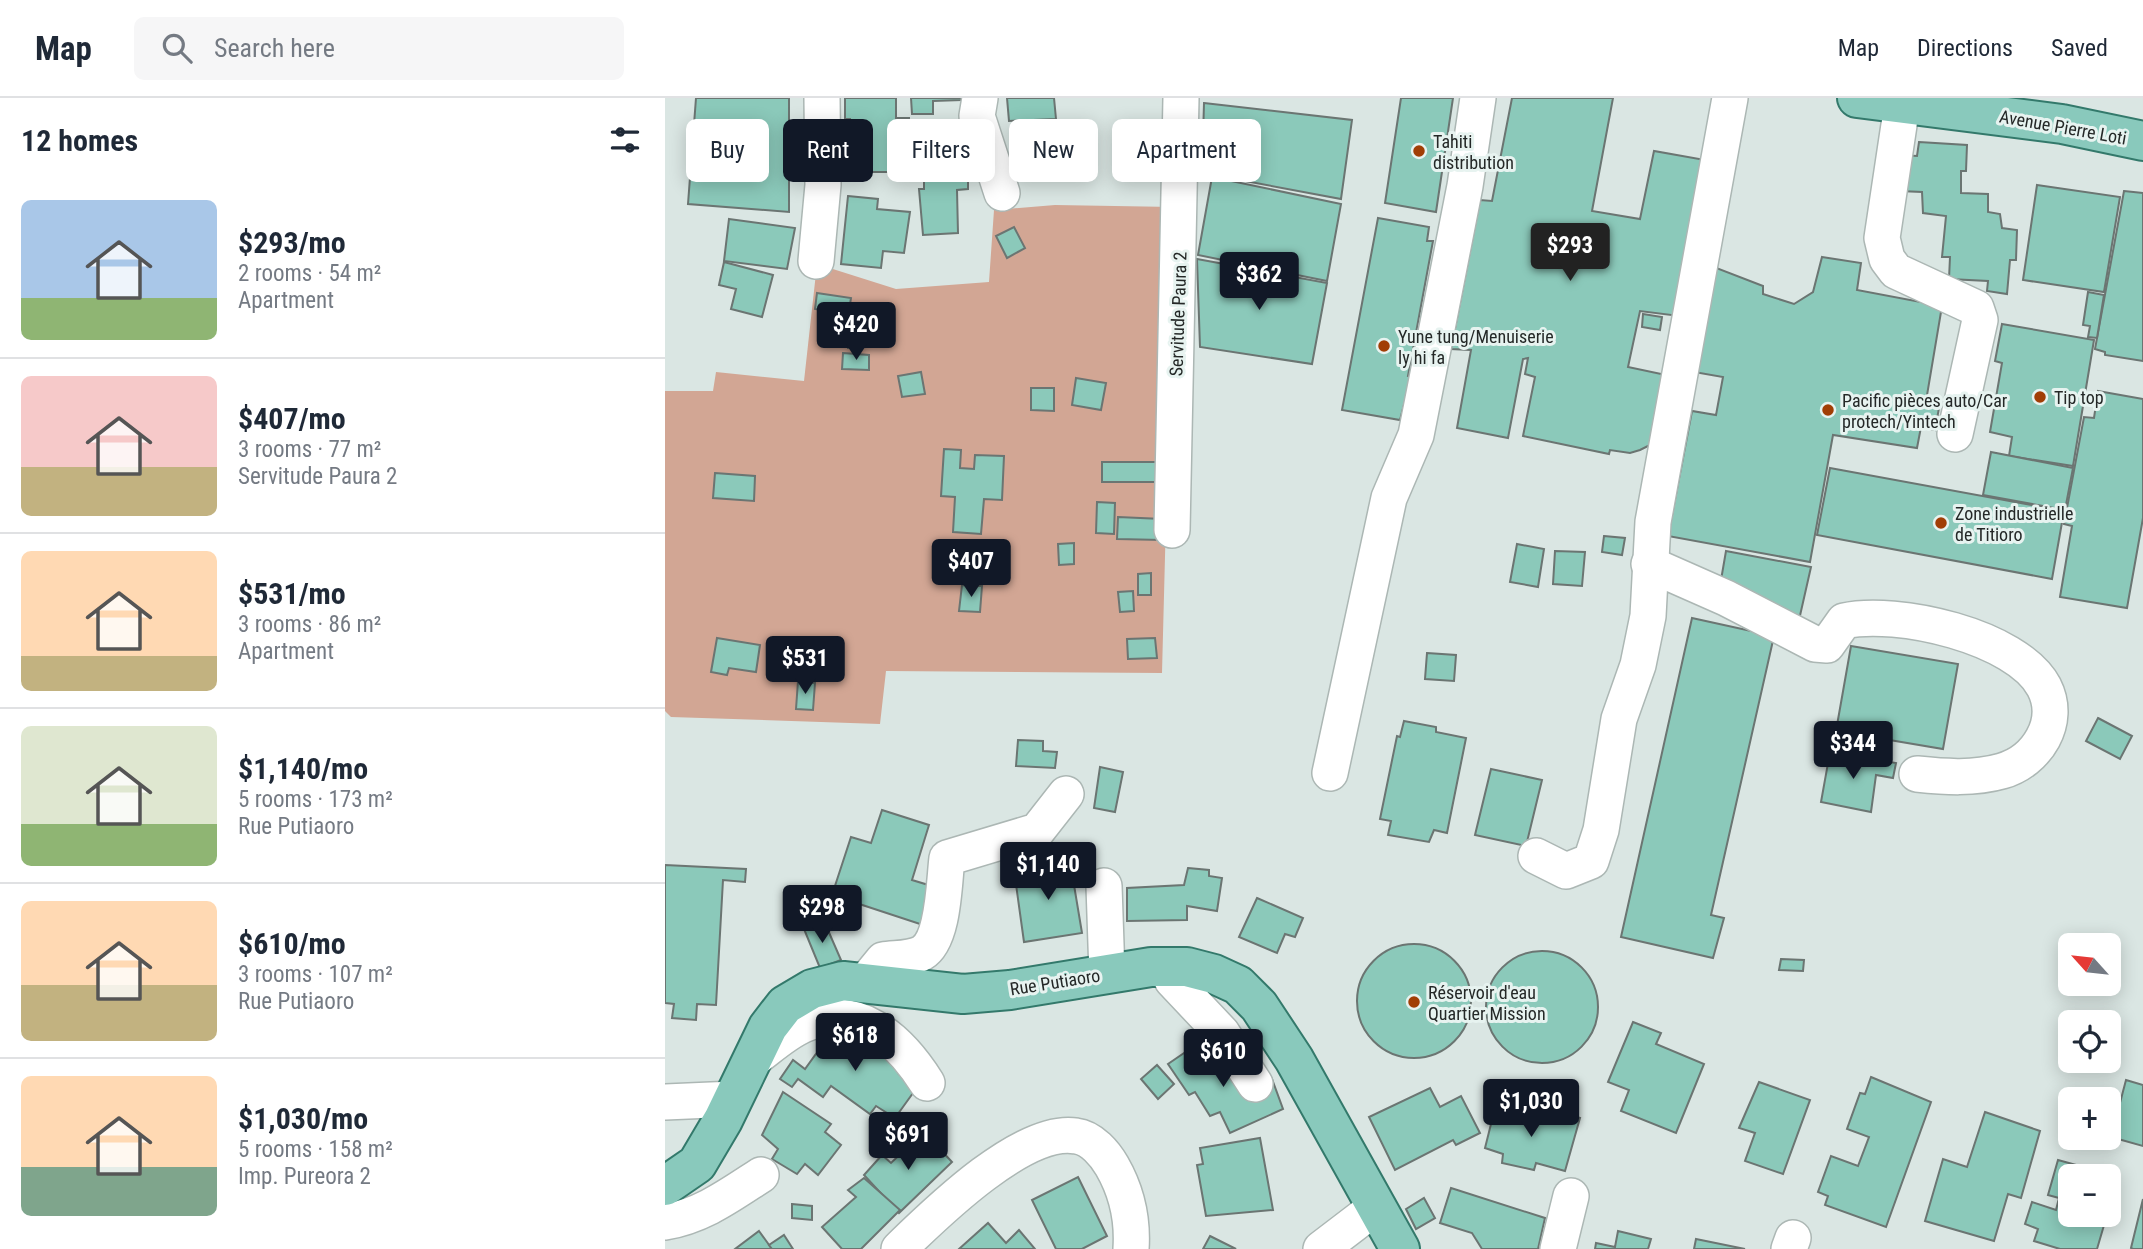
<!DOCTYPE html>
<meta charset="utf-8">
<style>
:root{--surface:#fff;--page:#f6f6f7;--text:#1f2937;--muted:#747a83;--line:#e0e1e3;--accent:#111827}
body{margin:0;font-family:"Roboto Condensed",sans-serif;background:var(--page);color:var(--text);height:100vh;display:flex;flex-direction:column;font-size:26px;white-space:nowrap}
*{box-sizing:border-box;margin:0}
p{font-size:23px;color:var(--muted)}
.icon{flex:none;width:38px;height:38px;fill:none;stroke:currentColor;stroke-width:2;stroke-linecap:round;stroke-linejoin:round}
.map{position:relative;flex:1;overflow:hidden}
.details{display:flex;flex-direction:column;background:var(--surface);width:665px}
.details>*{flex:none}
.top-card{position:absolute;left:21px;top:21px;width:665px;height:63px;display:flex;gap:14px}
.needle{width:46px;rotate:297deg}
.buttons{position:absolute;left:1393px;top:835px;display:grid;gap:14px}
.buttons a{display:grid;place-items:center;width:63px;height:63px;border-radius:10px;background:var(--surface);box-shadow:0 4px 18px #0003;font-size:35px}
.price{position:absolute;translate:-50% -60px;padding:0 16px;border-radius:7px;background:var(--accent);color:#fff;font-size:23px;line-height:46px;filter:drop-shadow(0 2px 4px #0008)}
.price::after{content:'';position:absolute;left:50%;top:42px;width:21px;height:16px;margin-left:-10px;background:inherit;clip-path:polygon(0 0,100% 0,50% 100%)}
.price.active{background:#222;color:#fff}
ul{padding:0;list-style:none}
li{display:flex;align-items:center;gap:21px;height:175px;padding:0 21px}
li+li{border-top:2px solid var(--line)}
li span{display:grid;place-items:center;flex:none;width:196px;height:140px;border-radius:10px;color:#555}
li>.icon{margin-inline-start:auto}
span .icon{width:84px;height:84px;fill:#fffc;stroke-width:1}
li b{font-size:30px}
h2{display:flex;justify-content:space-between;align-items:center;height:84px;padding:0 21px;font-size:30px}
.pill{padding:0 24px;border-radius:10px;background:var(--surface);box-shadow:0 4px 18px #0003;font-size:24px;line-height:63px}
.pill.active{background:var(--accent);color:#fff}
header{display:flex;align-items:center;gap:42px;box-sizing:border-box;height:98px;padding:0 35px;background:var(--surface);border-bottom:2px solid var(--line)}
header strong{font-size:33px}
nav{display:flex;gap:38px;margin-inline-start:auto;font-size:24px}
.search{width:490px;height:63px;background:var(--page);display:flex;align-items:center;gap:18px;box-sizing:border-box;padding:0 24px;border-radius:10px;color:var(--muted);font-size:26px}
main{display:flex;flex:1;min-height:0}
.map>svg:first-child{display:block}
</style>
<header>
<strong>Map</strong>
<div class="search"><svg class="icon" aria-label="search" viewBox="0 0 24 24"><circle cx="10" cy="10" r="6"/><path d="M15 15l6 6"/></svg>Search here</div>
<nav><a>Map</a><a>Directions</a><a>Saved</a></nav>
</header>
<main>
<section class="details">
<h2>12 homes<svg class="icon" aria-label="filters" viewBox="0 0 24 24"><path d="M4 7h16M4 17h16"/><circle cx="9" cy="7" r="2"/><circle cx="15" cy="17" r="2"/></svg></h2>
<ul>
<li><span style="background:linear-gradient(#a9c7e8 70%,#8fb573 0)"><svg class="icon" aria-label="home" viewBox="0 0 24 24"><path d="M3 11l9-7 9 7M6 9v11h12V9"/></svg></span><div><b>$293/mo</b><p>2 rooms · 54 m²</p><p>Apartment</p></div></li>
<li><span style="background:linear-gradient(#f6c9c9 65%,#c2b280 0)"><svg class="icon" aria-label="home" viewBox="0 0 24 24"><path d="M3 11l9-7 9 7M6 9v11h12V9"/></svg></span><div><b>$407/mo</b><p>3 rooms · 77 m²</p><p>Servitude Paura 2</p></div></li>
<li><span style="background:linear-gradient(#ffd9b3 75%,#c2b280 0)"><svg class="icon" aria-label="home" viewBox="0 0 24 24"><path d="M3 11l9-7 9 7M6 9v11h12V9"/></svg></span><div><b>$531/mo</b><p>3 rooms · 86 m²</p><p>Apartment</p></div></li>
<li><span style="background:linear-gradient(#dfe7d0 70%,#8fb573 0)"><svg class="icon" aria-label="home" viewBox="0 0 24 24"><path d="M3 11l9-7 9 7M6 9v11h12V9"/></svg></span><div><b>$1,140/mo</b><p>5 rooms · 173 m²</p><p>Rue Putiaoro</p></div></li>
<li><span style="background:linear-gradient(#ffd9b3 60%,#c2b280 0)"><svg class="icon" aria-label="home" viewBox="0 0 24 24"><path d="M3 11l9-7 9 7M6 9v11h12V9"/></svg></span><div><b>$610/mo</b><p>3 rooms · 107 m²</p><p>Rue Putiaoro</p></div></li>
<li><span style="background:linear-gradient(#ffd9b3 65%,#7fa58c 0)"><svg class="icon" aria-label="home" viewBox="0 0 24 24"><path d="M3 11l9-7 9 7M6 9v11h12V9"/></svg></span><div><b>$1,030/mo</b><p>5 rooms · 158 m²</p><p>Imp. Pureora 2</p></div></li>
</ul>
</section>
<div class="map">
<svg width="1478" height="1151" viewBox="0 0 1478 1151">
<rect width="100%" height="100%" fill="#dae6e3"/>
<polygon fill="#d2a694" points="390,107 509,109 497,575 221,573 215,626 6,619 0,613 0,293 48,293 51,274 139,283 152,166 231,191 324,184 329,112"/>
<g fill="#8bc9ba" stroke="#6b7572" stroke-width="2">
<polygon points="31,0 124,0 124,114 23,106"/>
<polygon points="180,0 231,0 231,20 244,20 243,34 229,34 226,74 184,74 185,21 180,21"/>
<polygon points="246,0 296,0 296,2 268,3 268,16 247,16"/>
<polygon points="342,0 389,0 391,21 344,23"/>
<polygon points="736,0 788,0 771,114 720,105"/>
<polygon points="847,0 948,0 927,113 975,121 989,53 1040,62 1014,218 975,213 963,269 1001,277 989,345 975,352 965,355 945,352 944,356 858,338 870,279 860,276 863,260 858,261 843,340 792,330 806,252 786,251 815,102 827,103"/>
<polygon points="539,5 687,22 676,101 537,75"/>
<polygon points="286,33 287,51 260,52 259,35"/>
<polygon points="1254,44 1302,47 1301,73 1296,73 1296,95 1323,96 1323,114 1335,116 1337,130 1352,132 1351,162 1345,162 1342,196 1322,193 1323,183 1284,181 1285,159 1277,159 1281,118 1258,115 1257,94 1235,93 1237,57 1252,58"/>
<polygon points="492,48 493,72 474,74 473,49"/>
<polygon points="303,59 303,91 292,92 293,135 258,137 254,91 259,91 259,60"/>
<polygon points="547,79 676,106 662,183 533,157"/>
<polygon points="1372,87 1455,99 1439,194 1358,182"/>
<polygon points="1459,93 1478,95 1478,263 1440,257 1440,254 1430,251"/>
<polygon points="183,98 213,101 212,111 245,114 239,155 218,153 216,170 176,166"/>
<polygon points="713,120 764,129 762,143 768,143 743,278 753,280 748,304 740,303 735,322 677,312"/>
<polygon points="64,121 130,130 122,171 59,163"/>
<polygon points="349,129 360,150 342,160 331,138"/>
<polygon points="1157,159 1196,165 1192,192 1277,208 1260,309 1274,310 1270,332 1256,329 1252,350 1168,337 1145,464 1003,438 1027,313 1051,317 1058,279 1029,274 1049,169 1098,188 1098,196 1129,206 1148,194"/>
<polygon points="532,161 662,185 647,266 535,249"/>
<polygon points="59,164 108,177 97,219 66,211 71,191 54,187"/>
<polygon points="1423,194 1439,197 1432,240 1423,239 1425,228 1418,227"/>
<polygon points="152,195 186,200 182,225 160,222 162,213 150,211"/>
<polygon points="978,216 997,219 995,232 977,229"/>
<polygon points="1337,226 1429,242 1408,368 1344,358 1347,339 1325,334 1337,265 1330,263"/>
<polygon points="200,229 201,249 183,250 182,231"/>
<polygon points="178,255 204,257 204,272 177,271"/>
<polygon points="256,274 260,296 237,299 233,278"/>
<polygon points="411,280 441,285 436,312 407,307"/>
<polygon points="366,290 389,290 389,313 366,312"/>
<polygon points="1433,293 1478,301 1478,420 1462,510 1395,499 1407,428 1399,426 1419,319 1429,320"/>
<polygon points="279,351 296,352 295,370 309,371 310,357 339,358 337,402 319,401 316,436 288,434 290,399 276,398"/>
<polygon points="1326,354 1408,370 1400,412 1318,397"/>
<rect x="437" y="364" width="54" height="20"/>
<polygon points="1165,370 1399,413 1387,481 1152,437"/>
<polygon points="50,375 90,378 89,403 48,400"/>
<polygon points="432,404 450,405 449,436 431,435"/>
<polygon points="453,419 497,421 497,442 452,441"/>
<polygon points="939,438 960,440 957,457 937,454"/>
<polygon points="409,445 409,466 394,467 393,446"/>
<polygon points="852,446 879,451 873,489 845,484"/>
<polygon points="890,453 920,454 917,488 888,486"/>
<polygon points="1061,453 1146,469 1134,522 1056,482"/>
<polygon points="486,475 486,497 473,497 473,476"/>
<polygon points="297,487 317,488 315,514 294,513"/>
<polygon points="468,493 469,513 455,514 453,494"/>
<polygon points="1027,520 1109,538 1046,817 1059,820 1048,860 956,839"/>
<polygon points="52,540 95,547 91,574 64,570 62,577 46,574"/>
<polygon points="490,540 492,560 463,561 462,541"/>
<polygon points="1186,548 1293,566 1278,651 1171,633"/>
<polygon points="762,555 791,557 789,583 760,581"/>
<polygon points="133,583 150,585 148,612 131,611"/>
<polygon points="1433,620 1467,638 1455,661 1421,643"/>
<polygon points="739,623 771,629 771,634 801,640 782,735 769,732 764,744 723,737 726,723 715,721 732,638 735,639"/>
<polygon points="353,642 378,643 378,653 392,654 390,670 351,668"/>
<polygon points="1165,654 1231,665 1228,680 1211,677 1206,714 1156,704"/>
<polygon points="435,669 458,674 450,714 429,710"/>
<polygon points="826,671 877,682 861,748 810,737"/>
<polygon points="217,712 264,727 247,782 270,789 258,827 167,797 186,739 206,745"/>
<polygon points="405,763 417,835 359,844 349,772"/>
<polygon points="0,767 81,771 80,784 58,782 51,907 32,906 31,922 7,920 9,906 0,905"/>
<polygon points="523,770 544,772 544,778 557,780 552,813 522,808 522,822 462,823 462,790 519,787"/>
<polygon points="592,800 638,820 630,839 620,836 612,855 574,839"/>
<polygon points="159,823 176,862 155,870 139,831"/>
<circle cx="749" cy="903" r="57"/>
<circle cx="877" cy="909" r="56"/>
<polygon points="1116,861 1139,862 1138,873 1114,872"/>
<polygon points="968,924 996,935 991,946 1039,966 1011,1035 956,1013 964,992 943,984"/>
<polygon points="197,934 239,965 234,976 253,988 230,1020 211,1008 205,1016 166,988 158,999 133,981 127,989 115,981 128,962 140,971 158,946 149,937"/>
<polygon points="538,942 579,998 607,981 618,1011 565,1035 555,1014 545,1018 530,994 524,997 503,966"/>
<polygon points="492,967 509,986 493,1001 476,981"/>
<polygon points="1206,979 1266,1004 1221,1129 1160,1107 1163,1098 1153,1094 1166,1058 1193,1068 1204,1039 1182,1031 1195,995 1200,996"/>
<polygon points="1461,982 1478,987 1478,1048 1446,1039"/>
<polygon points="1094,984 1145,1002 1118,1076 1080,1063 1090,1035 1074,1030"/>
<polygon points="765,990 775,1009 796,998 815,1035 791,1047 788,1042 730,1072 704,1019"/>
<polygon points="118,994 166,1026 160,1034 176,1047 153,1077 140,1066 132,1076 107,1061 113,1051 97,1037"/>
<polygon points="831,1006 897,1025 899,1015 915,1020 900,1073 871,1065 869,1072 837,1065 838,1056 820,1050"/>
<polygon points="1320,1014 1375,1033 1356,1100 1343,1096 1329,1143 1260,1123 1278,1061 1302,1069"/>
<polygon points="259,1034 287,1064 234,1115 199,1077 217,1057 226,1065"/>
<polygon points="595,1040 608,1112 541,1118 532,1067 538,1066 535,1050"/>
<polygon points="1393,1062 1444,1076 1444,1079 1405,1078 1405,1116 1442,1117 1432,1151 1395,1151 1369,1143 1373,1131 1360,1126 1367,1104 1391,1112 1394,1100 1383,1097"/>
<polygon points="413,1079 442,1138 417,1151 391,1151 367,1102"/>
<polygon points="199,1080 235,1112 196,1151 177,1151 157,1129 191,1099 183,1092"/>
<polygon points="786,1090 880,1120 873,1151 817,1151 807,1135 775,1125"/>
<polygon points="759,1100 770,1120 751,1131 741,1111"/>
<polygon points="1478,1101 1478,1151 1468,1151 1466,1150"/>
<polygon points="127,1106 147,1108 147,1122 127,1120"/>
<polygon points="323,1125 341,1145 354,1132 370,1151 294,1151"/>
<polygon points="94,1133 107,1151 70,1151"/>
<polygon points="953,1133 986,1141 983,1151 930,1151 931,1145 950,1149"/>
<polygon points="119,1137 128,1151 107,1151 104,1147"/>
<polygon points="545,1138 571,1151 538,1151"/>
<polygon points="1031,1141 1080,1151 1029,1151"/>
</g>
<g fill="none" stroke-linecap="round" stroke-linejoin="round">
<defs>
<g id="minor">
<polyline points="315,0 312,18 337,95"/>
<polyline points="1237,7 1217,140 1222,161 1231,173 1311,210 1315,222 1290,336"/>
<polyline points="151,163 158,87 157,0"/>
<polyline points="507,432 516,0"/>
<path d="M984,466L1061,500L1150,546L1162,547L1179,523C1231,511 1352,538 1379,589C1397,624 1372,663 1337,673C1309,681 1280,679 1252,676"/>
<polyline points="665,675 724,400 751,337 800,88 813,0"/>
<polyline points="871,758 901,773 926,763 936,732 954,621 973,567 983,518 988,424 1065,0"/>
<polyline points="439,788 442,876"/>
<polyline points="502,869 507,882 557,935 590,986"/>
<path d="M200,884L218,862C230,860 246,861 257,855C279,842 279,784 282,760L372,733L401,696"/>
<path d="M89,961C104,950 120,935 138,927C193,902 235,942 262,985"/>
<polyline points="0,1004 69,1001"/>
<path d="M0,1124C37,1118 65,1097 96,1077"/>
<path d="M234,1151C270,1116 358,1029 411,1038C427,1040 440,1056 447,1068C462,1094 468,1121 466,1151"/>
<polyline points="656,1151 711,1109"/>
<polyline points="893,1151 906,1098"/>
<polyline points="1124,1151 1128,1140"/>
</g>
<g id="major">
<polyline points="1192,0 1397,26 1478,43"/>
<polyline points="0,1088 32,1066 58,1022 103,929 120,907 147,891 178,883 298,896 345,892 486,869 522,869 549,876 573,887 594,908 629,961 735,1151"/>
</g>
</defs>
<use href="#minor" stroke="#acb7b4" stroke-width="38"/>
<use href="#major" stroke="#33796b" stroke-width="42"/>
<use href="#minor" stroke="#fff" stroke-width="35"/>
<use href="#major" stroke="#89c9bc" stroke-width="38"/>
</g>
<g fill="#a13e05" stroke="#e7f3f0" stroke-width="2.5">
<circle cx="754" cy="53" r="7"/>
<circle cx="719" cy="248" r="7"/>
<circle cx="1375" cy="299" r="7"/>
<circle cx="1163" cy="312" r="7"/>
<circle cx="1276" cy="425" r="7"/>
<circle cx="749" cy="904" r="7"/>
</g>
<g text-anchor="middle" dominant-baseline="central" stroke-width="6" stroke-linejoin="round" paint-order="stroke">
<g font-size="18" fill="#242827" stroke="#e7f3f0">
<text transform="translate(1398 29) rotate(10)">Avenue Pierre Loti</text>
<text transform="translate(513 216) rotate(-88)">Servitude Paura 2</text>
<text transform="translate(390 884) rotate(-9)">Rue Putiaoro</text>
</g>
<g font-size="18" fill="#242827" stroke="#e7f3f0" text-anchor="start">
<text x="768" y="43">Tahiti<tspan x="768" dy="21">distribution</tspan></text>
<text x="733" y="238">Yune tung/Menuiserie<tspan x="733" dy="21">ly hi fa</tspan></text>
<text x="1389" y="299">Tip top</text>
<text x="1177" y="302">Pacific pièces auto/Car<tspan x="1177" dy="21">protech/Yintech</tspan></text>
<text x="1290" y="415">Zone industrielle<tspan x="1290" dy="21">de Titioro</tspan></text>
<text x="763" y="894">Réservoir d'eau<tspan x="763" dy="21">Quartier Mission</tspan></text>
</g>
</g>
</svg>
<div class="buttons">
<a><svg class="needle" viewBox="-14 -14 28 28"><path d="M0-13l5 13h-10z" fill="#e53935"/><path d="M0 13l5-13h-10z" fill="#747a83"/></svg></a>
<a><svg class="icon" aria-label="locate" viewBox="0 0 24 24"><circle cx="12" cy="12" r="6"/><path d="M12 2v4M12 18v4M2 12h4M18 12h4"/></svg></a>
<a>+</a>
<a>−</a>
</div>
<b class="price active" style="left:905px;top:185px">$293</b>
<b class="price" style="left:594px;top:214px">$362</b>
<b class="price" style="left:191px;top:264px">$420</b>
<b class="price" style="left:306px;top:501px">$407</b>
<b class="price" style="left:140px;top:598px">$531</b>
<b class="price" style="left:1188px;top:683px">$344</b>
<b class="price" style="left:383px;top:804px">$1,140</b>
<b class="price" style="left:157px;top:847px">$298</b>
<b class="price" style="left:190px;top:975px">$618</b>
<b class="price" style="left:558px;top:991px">$610</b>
<b class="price" style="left:866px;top:1041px">$1,030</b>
<b class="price" style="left:243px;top:1074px">$691</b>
<div class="top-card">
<a class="pill">Buy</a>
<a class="pill active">Rent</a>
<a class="pill">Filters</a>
<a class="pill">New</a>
<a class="pill">Apartment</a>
</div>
</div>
</main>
